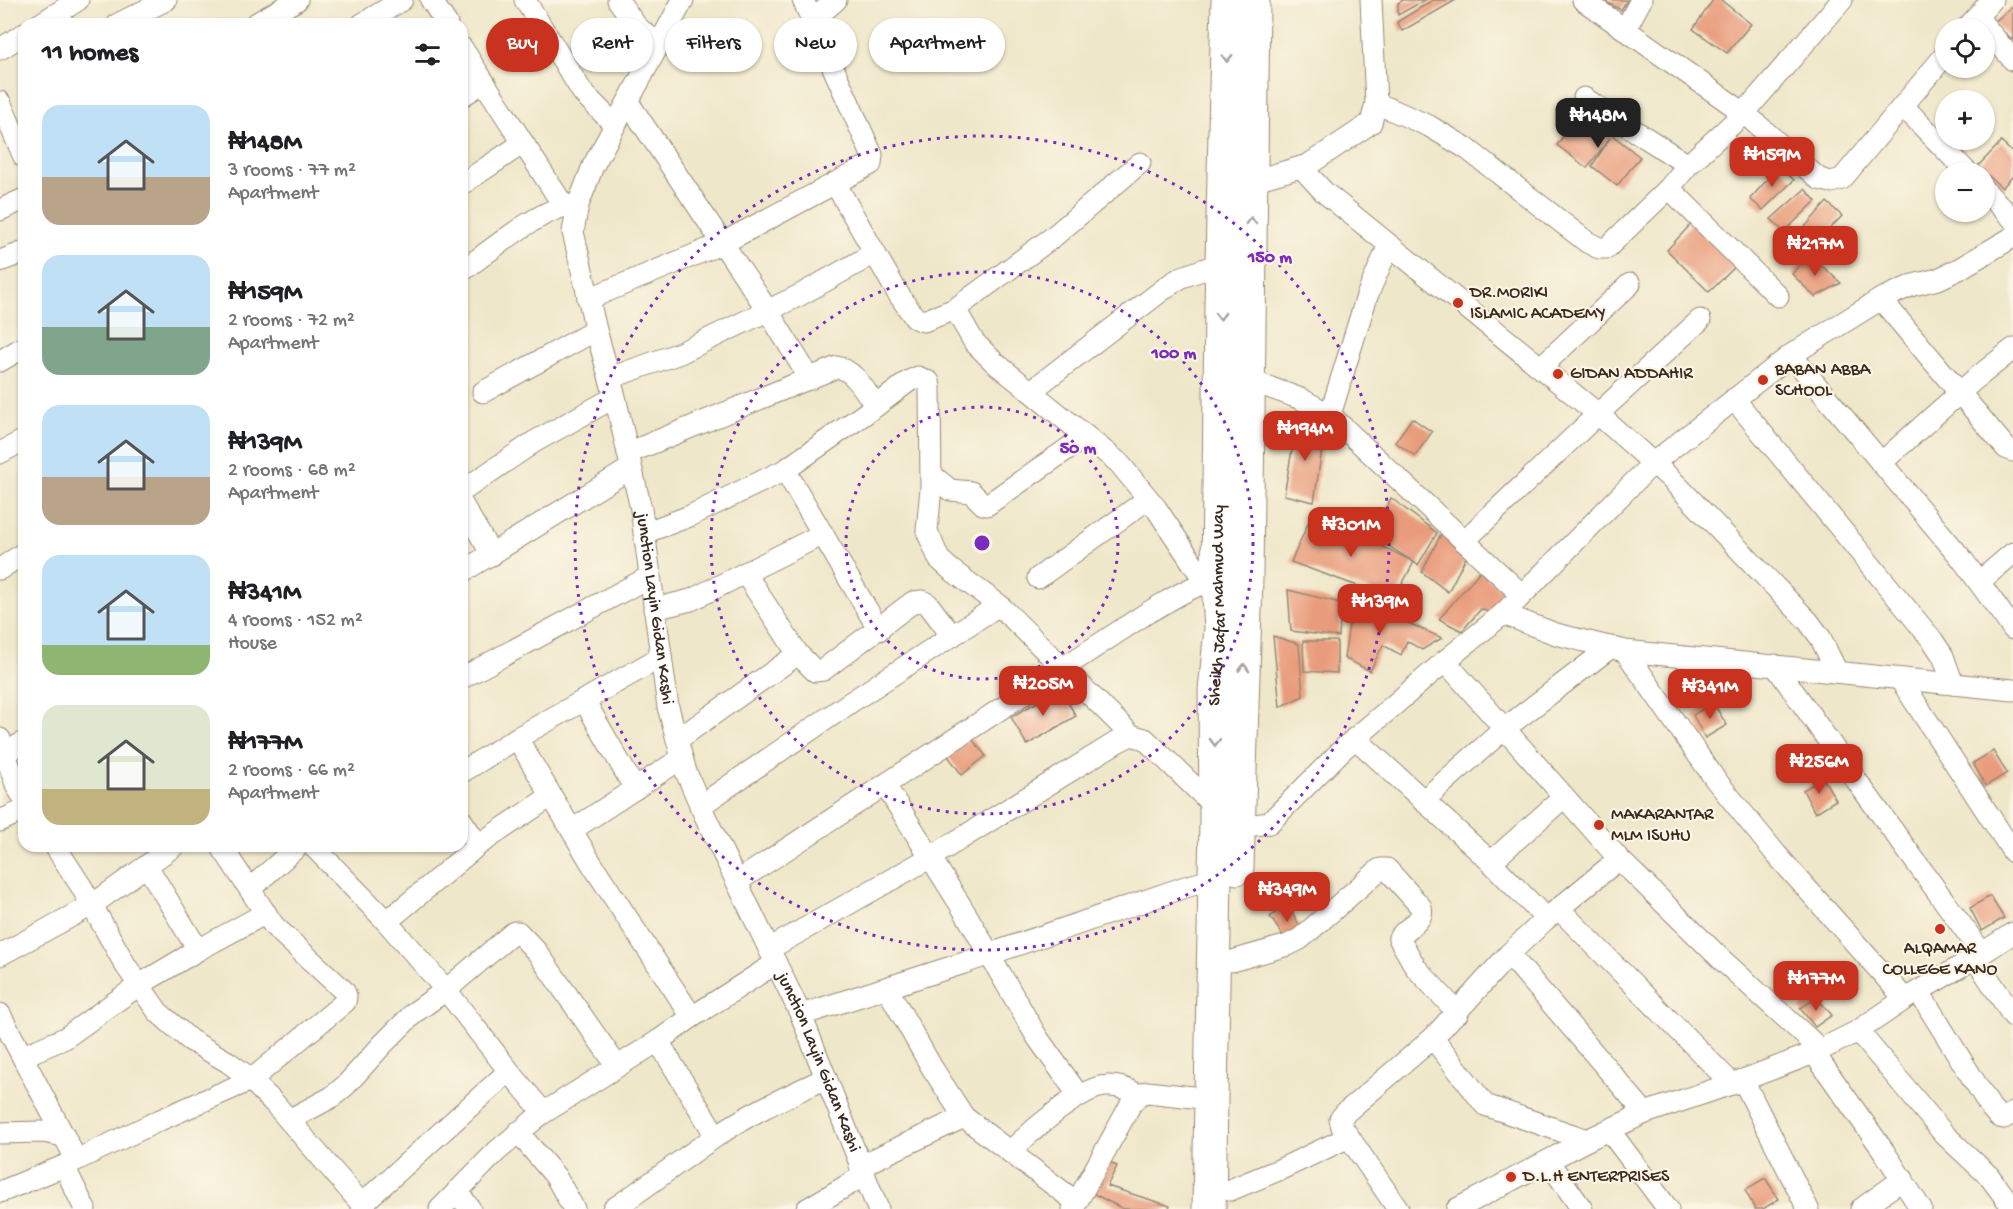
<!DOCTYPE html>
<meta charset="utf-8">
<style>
:root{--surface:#fff;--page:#f6f6f6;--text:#202124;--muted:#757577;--accent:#c8321e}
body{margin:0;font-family:"Gochi Hand",sans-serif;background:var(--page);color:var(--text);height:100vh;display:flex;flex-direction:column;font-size:22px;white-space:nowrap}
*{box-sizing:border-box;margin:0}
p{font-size:20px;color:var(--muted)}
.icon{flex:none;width:33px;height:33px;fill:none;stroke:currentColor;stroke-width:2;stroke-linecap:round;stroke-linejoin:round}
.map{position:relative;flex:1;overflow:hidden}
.panel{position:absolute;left:18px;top:18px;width:450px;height:834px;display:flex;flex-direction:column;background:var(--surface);border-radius:18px;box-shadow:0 2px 4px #0004}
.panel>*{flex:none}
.guide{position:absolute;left:486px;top:18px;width:570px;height:54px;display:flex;gap:12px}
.tools{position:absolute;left:1935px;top:18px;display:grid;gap:12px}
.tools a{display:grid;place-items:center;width:60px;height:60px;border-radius:50%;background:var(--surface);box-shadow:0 2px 4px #0004;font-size:30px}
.price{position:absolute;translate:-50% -51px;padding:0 14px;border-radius:12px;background:var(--accent);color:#fff;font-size:20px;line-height:39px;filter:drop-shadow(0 2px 3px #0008)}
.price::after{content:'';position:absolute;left:50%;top:36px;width:18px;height:14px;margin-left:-9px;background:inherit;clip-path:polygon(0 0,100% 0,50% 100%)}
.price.current{background:#222;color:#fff}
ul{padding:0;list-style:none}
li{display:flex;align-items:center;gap:18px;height:150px;padding:0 24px}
li span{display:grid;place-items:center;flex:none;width:168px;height:120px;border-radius:18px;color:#555}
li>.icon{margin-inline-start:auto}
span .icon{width:72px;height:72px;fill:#fffc;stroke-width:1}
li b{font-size:26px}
h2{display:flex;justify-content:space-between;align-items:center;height:72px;padding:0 24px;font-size:26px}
.chip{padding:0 21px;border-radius:27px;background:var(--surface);box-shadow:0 2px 4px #0004;font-size:21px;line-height:54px}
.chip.current{background:var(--accent);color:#fff}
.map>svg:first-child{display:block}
</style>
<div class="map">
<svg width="2013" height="1209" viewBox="0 0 2013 1209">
<rect width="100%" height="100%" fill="#fcf5e5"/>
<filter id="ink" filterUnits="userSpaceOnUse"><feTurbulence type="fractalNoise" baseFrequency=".0167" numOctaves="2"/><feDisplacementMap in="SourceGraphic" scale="12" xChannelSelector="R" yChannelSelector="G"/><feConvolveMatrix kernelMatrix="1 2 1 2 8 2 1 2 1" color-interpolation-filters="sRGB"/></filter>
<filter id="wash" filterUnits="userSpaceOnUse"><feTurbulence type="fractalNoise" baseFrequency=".008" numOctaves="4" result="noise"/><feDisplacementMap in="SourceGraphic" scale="24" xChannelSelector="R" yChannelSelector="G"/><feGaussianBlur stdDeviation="1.35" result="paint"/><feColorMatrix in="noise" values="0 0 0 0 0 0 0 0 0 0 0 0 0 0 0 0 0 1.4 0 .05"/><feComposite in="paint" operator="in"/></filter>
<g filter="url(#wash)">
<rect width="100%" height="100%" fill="#efe7c9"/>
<g id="blocks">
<g fill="#e99c7c">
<polygon points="1403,0 1425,0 1398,15 1398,3"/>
<polygon points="1433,0 1456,0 1402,31 1397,22"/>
<polygon points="1602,0 1627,0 1621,10"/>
<polygon points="1713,0 1721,0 1751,24 1727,53 1693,29"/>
<polygon points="2013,6 2013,40 1993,23"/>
<polygon points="1581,110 1640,157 1617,186 1592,166 1610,138 1587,168 1557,145"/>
<polygon points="2001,142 2013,153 2013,176 2002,188 1978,166"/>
<polygon points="1779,166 1794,180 1763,210 1750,199"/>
<polygon points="1805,189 1816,201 1784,232 1771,219"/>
<polygon points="1827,202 1842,216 1811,248 1795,238"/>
<polygon points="1692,223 1735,267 1709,292 1667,250"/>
<polygon points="1809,254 1841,283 1815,297 1792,274"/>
<polygon points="1412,418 1432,432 1415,456 1395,442"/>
<polygon points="1297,422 1325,429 1314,502 1284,495"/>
<polygon points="1391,498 1437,533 1418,565 1373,536"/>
<polygon points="1313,512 1414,562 1394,599 1291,562"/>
<polygon points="1441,534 1466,557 1448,592 1422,572"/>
<polygon points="1480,571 1509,597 1495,615 1481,609 1462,631 1439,619"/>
<polygon points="1288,590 1341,603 1339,637 1291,631"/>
<polygon points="1353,598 1442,638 1422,650 1407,641 1401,655 1383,645 1370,671 1344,658"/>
<polygon points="1273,636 1299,644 1303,696 1280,707"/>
<polygon points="1303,641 1337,641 1337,673 1304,671"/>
<polygon points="1060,689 1076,716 1027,745 1011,717"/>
<polygon points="1713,703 1727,725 1705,738 1693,715"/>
<polygon points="971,738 986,756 962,775 948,756"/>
<polygon points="1993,751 2007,773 1986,786 1973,763"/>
<polygon points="1823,778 1836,800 1815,813 1803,790"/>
<polygon points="1990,896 2004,918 1982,931 1970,908"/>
<polygon points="1288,904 1302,931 1287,941 1270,917"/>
<polygon points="1817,998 1832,1015 1815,1027 1800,1008"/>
<polygon points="1110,1162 1117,1166 1107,1186 1170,1206 1169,1209 1123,1209 1092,1193"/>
<polygon points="1765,1178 1779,1199 1763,1209 1755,1209 1745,1190"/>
</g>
</g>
</g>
<g filter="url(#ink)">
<use href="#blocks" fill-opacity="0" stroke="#958874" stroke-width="1.5"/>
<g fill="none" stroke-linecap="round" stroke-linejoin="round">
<defs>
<g id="minor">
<polyline points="431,0 447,24"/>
<polyline points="525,0 583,93 615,125"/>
<polyline points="618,0 637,27 659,44"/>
<path id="s1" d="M683,0L593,166L578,205L573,232L596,330L615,397L641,509L668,707L686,772L705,816L801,1015L878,1209"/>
<polyline points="1583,0 1744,113 1819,179 1831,182 1842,179 1946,54"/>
<polyline points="1977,17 2013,60"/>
<polyline points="813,20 836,0"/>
<polyline points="40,24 78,0"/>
<polyline points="118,24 166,0"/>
<polyline points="255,24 297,0"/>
<polyline points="362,24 402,0"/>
<polyline points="1626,28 1641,0"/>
<polyline points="1967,28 1992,0"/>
<polyline points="462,48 563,205"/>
<polyline points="0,49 24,34"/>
<polyline points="462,96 484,82"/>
<polyline points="1584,98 1688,165"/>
<polyline points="0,102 24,157"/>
<polyline points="628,102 768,311 810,379"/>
<polyline points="1376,103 1429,126 1466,148 1587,242 1599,248 1607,248 1669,188 1688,165 1744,113 1842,0"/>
<polyline points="1903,106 1967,172"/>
<polyline points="1301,167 1324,192 1598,414 1671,479 1808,621 1820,637 1837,672"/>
<polyline points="1252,181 1308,165 1371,123 1376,103 1371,0"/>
<polyline points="835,183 897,292 915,318 924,321 955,309 1053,237 1140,163"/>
<polyline points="462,184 523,143"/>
<polyline points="1669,188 1778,296"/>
<polyline points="1984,190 2013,219"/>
<polyline points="0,210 24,199"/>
<polyline points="0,261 24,252"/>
<path d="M462,271C490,251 543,206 574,205"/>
<polyline points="588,299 723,243 871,164 872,155 803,0"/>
<polyline points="1881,299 2006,448 2013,451"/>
<polyline points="955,309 974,342 994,362 1119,463 1156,508 1206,583"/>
<polyline points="1791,355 1962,559 2013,629"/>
<polyline points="0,361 24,347"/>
<polyline points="1541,367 1630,284"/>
<polyline points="610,378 680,353 800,295 875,253"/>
<polyline points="1249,380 1301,399 1330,415 1521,594"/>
<polyline points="1031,391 1169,285 1182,277 1222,263"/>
<polyline points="483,392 596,330"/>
<polyline points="1734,399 1933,641 1943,656 1953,684"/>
<polyline points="1330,415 1367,296 1389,245"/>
<polyline points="0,453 24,440"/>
<path d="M628,453L837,367C855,370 866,393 876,406"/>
<polyline points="1881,463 1974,380 2013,349"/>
<polyline points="785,470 879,630"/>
<polyline points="932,475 950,490 971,492 983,504 987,505 1086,436"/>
<polyline points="462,491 534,442 615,397"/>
<polyline points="462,504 492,555"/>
<polyline points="644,533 690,516 785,470 876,406 909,381 918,377 929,382 930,387 931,488 927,531 939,559 950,569 999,605 1131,735"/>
<polyline points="1464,541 1598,414 1700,320"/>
<polyline points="0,569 24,553"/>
<polyline points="462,572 631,468"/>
<polyline points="745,573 798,654 815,671 823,670 913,602 922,601 928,604 952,636"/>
<polyline points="1038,578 1148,499"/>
<polyline points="1979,582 2013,553"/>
<polyline points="654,609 691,600 823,534"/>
<polyline points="1503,614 1653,463 1791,355 1881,299 1913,285 1938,279 1957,270 2013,237"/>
<polyline points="1625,651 1715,779 1776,854 1905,999"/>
<polyline points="1445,661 1619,859 1721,959 1820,1049"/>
<polyline points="1775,665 1859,784 1982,953"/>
<polyline points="462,678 649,577"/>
<polyline points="1900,679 2013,852"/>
<polyline points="584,700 635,789"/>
<polyline points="517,738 590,861 692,1017"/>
<polyline points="1355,738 1491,862 1546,919"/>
<polyline points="0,739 17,787 24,798"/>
<polyline points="677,740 798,654"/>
<polyline points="0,756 24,742"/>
<polyline points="462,772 517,738 661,657"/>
<polyline points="885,785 966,914 1037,1037 1079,1096"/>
<polyline points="1423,801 1504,729 1611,647"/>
<polyline points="700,806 848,704 999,605"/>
<polyline points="0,821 24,810"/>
<polyline points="462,821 478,845"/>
<polyline points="1239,823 1254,825 1269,823 1343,749 1445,661 1503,614 1556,634 1625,651 2013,690"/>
<polyline points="572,830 682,758"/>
<polyline points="55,846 81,886 126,966 158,1012 190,1040 228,1062 247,1076 275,1104 366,1209"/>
<polyline points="313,846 385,920 397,913 478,845 551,796"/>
<polyline points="1491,862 1564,797"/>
<polyline points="147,866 198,950 266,913"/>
<path d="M738,881L1147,613C1171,600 1199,579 1228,579"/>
<polyline points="250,889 298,846"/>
<polyline points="1559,909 1732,1084"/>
<polyline points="385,920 446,990 509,1071"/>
<polyline points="769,949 931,857 1117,742 1131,735 1145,739 1216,808"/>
<polyline points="1509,954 1645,1113"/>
<polyline points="0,955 92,905 174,846"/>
<polyline points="1975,958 2013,1016"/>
<path d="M1232,961L1288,945L1300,939L1380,869H1387L1421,907C1425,922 1406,927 1399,938L1416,968L1458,1013"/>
<polyline points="887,988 931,1066 964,1117 1076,1202"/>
<polyline points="1919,992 1991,1108 1999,1117 2004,1118 2013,1113"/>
<polyline points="0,1014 76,1159"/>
<polyline points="801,1015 964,963 1185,887 1215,879"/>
<polyline points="1858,1031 1944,1134 1989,1176 2013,1208"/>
<polyline points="1433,1038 1485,1105 1587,1140"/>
<polyline points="658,1041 716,1136"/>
<polyline points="1814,1053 1885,1153 1921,1209"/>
<polyline points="23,1056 65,1038 139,985 198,950"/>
<polyline points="1743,1080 1808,1209"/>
<polyline points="289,1120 332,1097 346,1085 382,1045 415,1012 446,990 514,932 518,932 537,952 617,1066"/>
<polyline points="1609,1130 1668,1209"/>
<polyline points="518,1132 556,1177 574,1209"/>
<polyline points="0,1133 43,1132 64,1136"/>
<path d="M1010,1152C1029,1133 1081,1086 1107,1086C1119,1085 1129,1090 1139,1095"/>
<polyline points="1548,1161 1582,1209"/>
<polyline points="64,1166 85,1209"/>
<polyline points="860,1166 964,1117"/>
<polyline points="1230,1190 1281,1169 1349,1137"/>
<polyline points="457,1191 470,1209"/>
<polyline points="0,1192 64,1166 160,1120 251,1080 345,1002 346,996 344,991 274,926 221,846"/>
<polyline points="362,1204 509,1071 543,1112"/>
<polyline points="440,1209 497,1151 540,1115 658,1041 692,1017 776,963"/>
<path d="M613,1209C648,1186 681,1160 715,1137C750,1113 788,1096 826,1078"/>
<polyline points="807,1209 863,1176"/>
<polyline points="1073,1209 1131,1104 1139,1095 1147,1092 1211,1099"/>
<polyline points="1398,1209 1342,1127 1340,1119 1345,1113 1433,1038 1509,954 1546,919 1619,859"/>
<polyline points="1457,1209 1587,1140 1645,1113 1743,1080 1814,1053 1858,1031 1905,999 1975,958 2013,933"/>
<polyline points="1861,1209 1903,1179"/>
</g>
<g id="primary">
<polyline points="1237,868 1246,578 1253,0"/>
<path id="s2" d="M1209,1209L1216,820L1215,690L1221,629L1218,579L1221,306L1228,0"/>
</g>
</defs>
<use href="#minor" stroke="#958874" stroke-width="23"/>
<use href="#primary" stroke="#958874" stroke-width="35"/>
<use href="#minor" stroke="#fff" stroke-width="21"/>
<use href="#primary" stroke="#fff" stroke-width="33"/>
</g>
<defs><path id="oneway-chevron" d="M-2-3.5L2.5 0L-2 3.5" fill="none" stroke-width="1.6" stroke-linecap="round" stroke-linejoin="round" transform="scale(1.5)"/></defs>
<g stroke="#a79f9a">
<use href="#oneway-chevron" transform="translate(1227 58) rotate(91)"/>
<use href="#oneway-chevron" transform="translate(1251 221) rotate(-89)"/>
<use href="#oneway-chevron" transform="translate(1220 316) rotate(90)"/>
<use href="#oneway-chevron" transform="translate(1244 668) rotate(-88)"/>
<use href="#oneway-chevron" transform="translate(1215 742) rotate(91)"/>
</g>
</g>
<g fill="none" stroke="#7b2cbf" stroke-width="3" stroke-dasharray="3 6">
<circle cx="982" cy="543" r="136"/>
<circle cx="982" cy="543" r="271"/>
<circle cx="982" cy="543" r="407"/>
</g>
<g fill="#c8321e" stroke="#fcf5e5" stroke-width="2">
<circle cx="1458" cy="303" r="6"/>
<circle cx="1558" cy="374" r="6"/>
<circle cx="1763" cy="380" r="6"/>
<circle cx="1599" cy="825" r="6"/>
<circle cx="1940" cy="929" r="6"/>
<circle cx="1511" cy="1177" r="6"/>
</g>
<g text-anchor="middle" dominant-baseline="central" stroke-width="4.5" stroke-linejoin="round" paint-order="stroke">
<g font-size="18" fill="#3b2a1e" stroke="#fcf5e5" text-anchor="start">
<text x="1470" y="293">DR.MORIKI<tspan x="1470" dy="21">ISLAMIC ACADEMY</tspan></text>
<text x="1775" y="370">BABAN ABBA<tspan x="1775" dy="21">SCHOOL</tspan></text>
<text x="1570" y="374">GIDAN ADDAHIR</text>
<text x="1611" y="815">MAKARANTAR<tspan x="1611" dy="21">MLM ISUHU</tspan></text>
<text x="1940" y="949" text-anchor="middle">ALQAMAR<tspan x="1940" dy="21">COLLEGE KANO</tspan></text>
<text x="1523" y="1177">D.L.H ENTERPRISES</text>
</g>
<g font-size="18" fill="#3b2a1e" stroke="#fcf5e5">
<text stroke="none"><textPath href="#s2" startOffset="604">Sheikh Jafar Mahmud Way</textPath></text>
<text stroke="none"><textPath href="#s1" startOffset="644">junction Layin Gidan Kashi</textPath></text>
<text stroke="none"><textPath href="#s1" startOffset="1130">junction Layin Gidan Kashi</textPath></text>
</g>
</g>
<circle cx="982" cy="543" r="9" fill="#7b2cbf" stroke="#fcf5e5" stroke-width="3"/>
<g font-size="18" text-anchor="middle" font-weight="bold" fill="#7b2cbf" stroke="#fcf5e5" stroke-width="4.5" stroke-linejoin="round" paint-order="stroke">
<text x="1270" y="262">150 m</text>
<text x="1174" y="358">100 m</text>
<text x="1078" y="453">50 m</text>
</g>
</svg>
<div class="tools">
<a><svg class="icon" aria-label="locate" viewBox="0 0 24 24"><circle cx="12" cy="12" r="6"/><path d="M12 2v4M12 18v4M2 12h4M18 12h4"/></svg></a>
<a>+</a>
<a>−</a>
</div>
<b class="price current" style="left:1598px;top:149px">₦148M</b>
<b class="price" style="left:1772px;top:188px">₦159M</b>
<b class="price" style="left:1815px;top:277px">₦217M</b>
<b class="price" style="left:1305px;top:462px">₦194M</b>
<b class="price" style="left:1351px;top:558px">₦301M</b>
<b class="price" style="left:1380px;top:635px">₦139M</b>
<b class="price" style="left:1043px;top:717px">₦205M</b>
<b class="price" style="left:1710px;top:720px">₦341M</b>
<b class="price" style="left:1819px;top:795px">₦256M</b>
<b class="price" style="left:1287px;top:923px">₦349M</b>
<b class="price" style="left:1816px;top:1012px">₦177M</b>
<div class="guide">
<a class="chip current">Buy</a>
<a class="chip">Rent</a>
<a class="chip">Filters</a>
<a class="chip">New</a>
<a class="chip">Apartment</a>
</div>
<section class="panel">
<h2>11 homes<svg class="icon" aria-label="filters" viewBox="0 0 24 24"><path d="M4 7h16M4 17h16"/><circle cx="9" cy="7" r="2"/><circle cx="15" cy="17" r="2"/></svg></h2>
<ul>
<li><span style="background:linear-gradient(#bfe0f5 60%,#b9a48a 0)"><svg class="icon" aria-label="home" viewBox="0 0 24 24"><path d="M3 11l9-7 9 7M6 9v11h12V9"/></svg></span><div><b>₦148M</b><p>3 rooms · 77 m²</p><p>Apartment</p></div></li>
<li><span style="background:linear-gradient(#bfe0f5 60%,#7fa58c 0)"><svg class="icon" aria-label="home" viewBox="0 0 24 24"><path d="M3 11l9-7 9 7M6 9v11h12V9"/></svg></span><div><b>₦159M</b><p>2 rooms · 72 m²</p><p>Apartment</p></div></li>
<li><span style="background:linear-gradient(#bfe0f5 60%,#b9a48a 0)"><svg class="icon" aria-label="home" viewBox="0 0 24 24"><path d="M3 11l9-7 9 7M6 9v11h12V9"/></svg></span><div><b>₦139M</b><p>2 rooms · 68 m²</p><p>Apartment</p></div></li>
<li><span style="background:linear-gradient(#bfe0f5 75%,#8fb573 0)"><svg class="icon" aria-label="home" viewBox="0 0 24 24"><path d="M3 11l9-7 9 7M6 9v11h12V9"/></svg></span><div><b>₦341M</b><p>4 rooms · 152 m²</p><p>House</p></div></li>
<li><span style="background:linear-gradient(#dfe7d0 70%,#c2b280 0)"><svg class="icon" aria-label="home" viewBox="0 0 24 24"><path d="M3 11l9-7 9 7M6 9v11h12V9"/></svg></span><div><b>₦177M</b><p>2 rooms · 66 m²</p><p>Apartment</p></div></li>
</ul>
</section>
</div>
